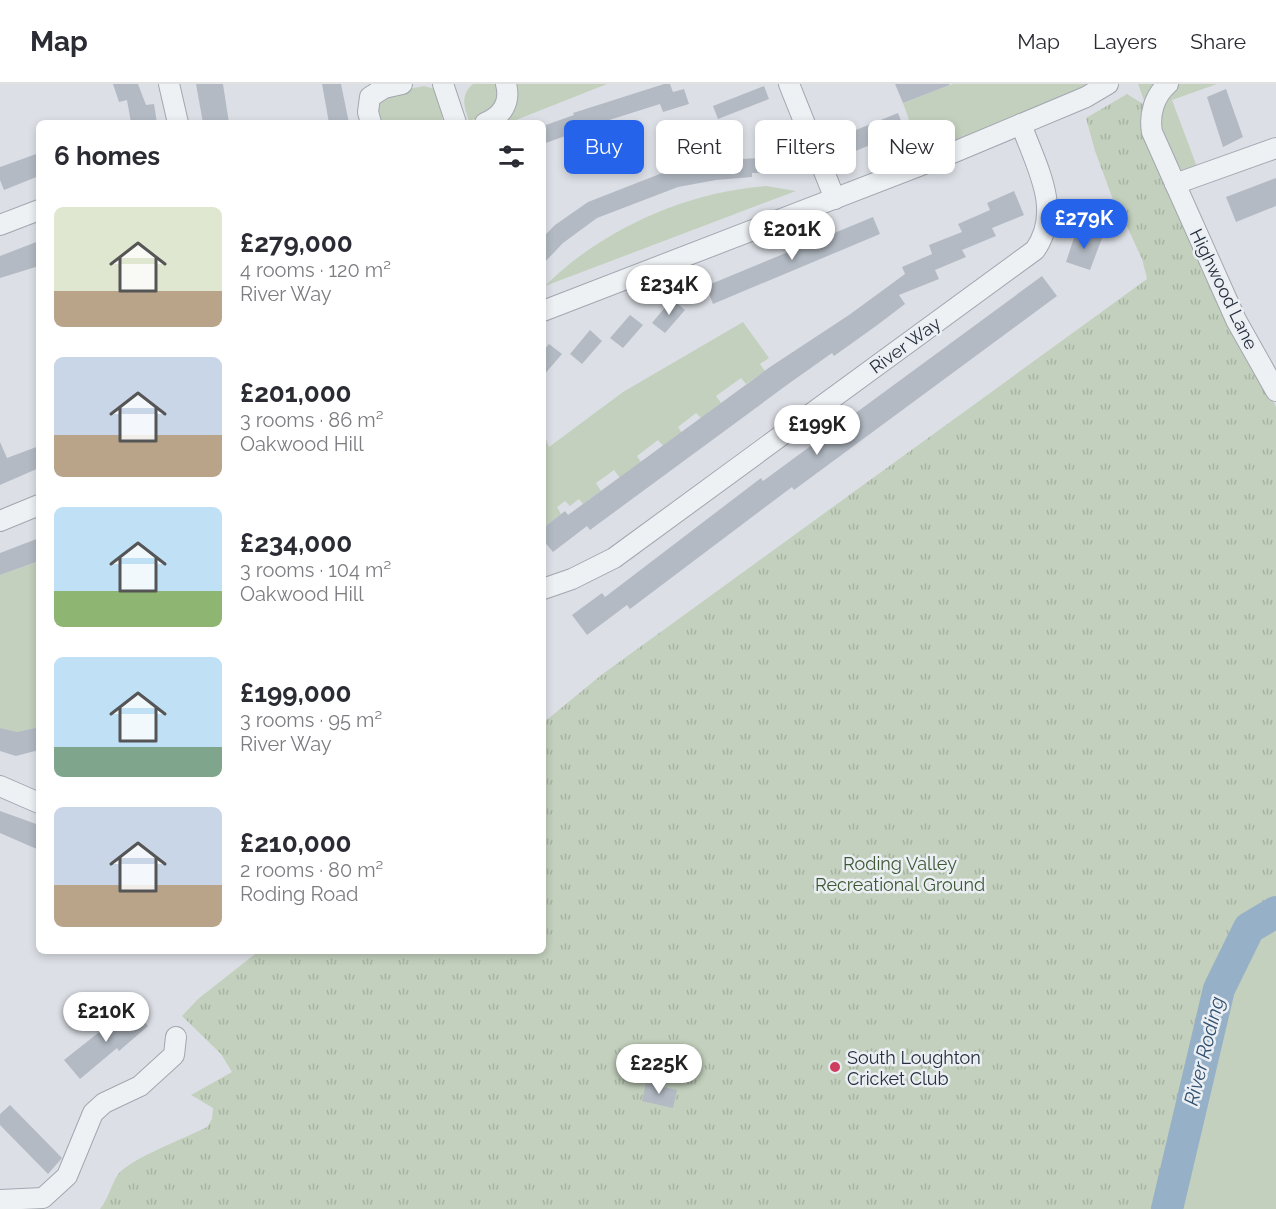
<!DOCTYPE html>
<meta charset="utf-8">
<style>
:root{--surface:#fff;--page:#f7f7f7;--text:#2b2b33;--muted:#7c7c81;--line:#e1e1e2;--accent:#2563eb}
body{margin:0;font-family:Raleway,sans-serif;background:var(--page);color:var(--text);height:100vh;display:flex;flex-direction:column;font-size:22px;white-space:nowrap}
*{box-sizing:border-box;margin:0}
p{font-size:20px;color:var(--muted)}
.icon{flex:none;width:33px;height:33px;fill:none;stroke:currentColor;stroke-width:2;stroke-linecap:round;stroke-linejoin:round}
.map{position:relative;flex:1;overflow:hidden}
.sheet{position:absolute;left:36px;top:36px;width:510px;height:834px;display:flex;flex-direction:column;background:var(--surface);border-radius:9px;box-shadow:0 3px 9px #0003}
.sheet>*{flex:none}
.guide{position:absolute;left:564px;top:36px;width:570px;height:54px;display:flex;gap:12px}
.price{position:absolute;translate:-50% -51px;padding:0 14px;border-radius:21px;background:#fff;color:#222;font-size:20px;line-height:39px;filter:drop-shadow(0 2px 3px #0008)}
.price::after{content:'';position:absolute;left:50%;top:36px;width:18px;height:14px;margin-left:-9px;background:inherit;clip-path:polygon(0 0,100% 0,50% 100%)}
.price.selected{background:var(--accent);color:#fff}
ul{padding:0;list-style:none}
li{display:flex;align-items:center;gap:18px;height:150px;padding:0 18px}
li span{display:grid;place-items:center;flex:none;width:168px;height:120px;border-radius:9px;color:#555}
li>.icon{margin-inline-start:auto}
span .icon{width:72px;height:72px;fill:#fffc;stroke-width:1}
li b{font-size:26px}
h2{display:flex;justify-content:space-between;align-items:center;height:72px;padding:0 18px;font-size:26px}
.chip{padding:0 21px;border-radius:9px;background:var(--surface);box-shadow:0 3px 9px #0003;font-size:21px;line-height:54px}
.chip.selected{background:var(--accent);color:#fff}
header{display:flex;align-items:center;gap:36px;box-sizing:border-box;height:84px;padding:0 30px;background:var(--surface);border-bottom:2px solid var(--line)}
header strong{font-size:28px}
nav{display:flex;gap:33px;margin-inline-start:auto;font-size:21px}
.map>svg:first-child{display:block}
</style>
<header>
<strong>Map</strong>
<nav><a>Map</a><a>Layers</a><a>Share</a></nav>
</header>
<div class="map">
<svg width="1276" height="1125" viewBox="0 0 1276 1125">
<defs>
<pattern id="park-tufts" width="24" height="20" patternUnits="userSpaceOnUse" patternTransform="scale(1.5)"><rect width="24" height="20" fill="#c3d0bd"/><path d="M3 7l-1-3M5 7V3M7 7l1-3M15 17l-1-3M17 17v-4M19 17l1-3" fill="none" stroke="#a7b3a3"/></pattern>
</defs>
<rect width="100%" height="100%" fill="#dce0e6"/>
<g fill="#c3d0bd">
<path d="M473,0H500L503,8L492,29L469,37C464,23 460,11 473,0Z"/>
<polygon points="513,0 607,0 511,38 502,35"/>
<polygon points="953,0 1103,0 924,78 903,19"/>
<polygon points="1138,0 1217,0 1172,16 1200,91 1175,100"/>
<path d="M424,2L435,5L446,26L442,33L444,39H379C372,7 400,7 424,2Z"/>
<path d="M766,102L796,107L545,202C602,145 686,108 766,102Z"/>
<polygon points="743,238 769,274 760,280 765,287 746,300 741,294 716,312 721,319 701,334 696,329 678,343 682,349 664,363 658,356 637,372 641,378 620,394 614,386 596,399 601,407 583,420 579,415 570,422 565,417 557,423 561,430 543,444 543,347 549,363 623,308"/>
<polygon points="39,477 39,643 13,649 0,644 0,491"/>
<polygon points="1276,790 1276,1125 1115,1125 1191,900"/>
</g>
<path fill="url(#park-tufts)" d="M1127,10L1143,20L1142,40L1276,323V824L1247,842L1215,905L1162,1125H100C109,1113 110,1104 117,1092C126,1076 188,1053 207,1043L212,1035L213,1024L191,1011L232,988L221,970L182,932L198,915L259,867H543V639L600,592L1147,195L1142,175L1124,136L1121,137L1095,67L1086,34Z"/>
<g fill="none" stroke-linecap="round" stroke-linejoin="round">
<polyline stroke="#96b1c7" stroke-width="32" points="1167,1125 1219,905 1249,844 1276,828"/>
</g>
<g fill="#b3bac3">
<polygon points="113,0 138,0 146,21 154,20 157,39 131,39 127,16 119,18"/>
<polygon points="196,0 223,0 229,39 203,39"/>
<polygon points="322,0 341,0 349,39 329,39"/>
<polygon points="664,0 670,0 673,8 684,5 689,20 663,28 660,20 568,49 568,51 543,60 543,42 574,31 573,29"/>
<polygon points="895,0 949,0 950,1 903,19"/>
<polygon points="764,2 769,15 718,35 713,22"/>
<polygon points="1226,5 1243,53 1223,63 1207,13"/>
<polygon points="898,29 905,47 843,72 836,54"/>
<polygon points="39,69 39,92 4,106 0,96 0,83"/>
<polygon points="800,69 800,88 752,89 752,93 716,96 678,103 597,134 563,159 543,180 543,153 555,141 588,118 675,84 709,77 758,74 758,70"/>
<polygon points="1276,94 1276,122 1236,138 1226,113"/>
<polygon points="1014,107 1024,131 992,144 996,152 962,166 966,173 935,186 939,195 899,211 905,220 876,242 834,272 832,269 791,298 590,446 587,442 553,468 543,456 543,444 565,427 568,431 770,283 849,231 905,190 902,183 932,170 929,161 962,148 958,140 990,126 987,119"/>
<polygon points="873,133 880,150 713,220 706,202"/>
<polygon points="1077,145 1102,154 1090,186 1066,178"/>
<polygon points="39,157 39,182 0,194 0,172"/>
<polygon points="1042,192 1057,212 794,406 792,403 630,525 627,521 587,551 572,531 602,509 605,513 761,394 763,397"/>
<polygon points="672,215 685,226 665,249 652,239"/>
<polygon points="630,231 643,241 623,264 610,254"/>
<polygon points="590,246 602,257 582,280 570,270"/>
<polygon points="549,260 562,270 543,292 543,267"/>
<polygon points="0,358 7,374 39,362 39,384 0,401"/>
<polygon points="39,454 39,477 0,491 0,469"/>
<polygon points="39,643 39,666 16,672 0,667 0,644 17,648"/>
<polygon points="0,727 39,741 39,766 0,749"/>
<polygon points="131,923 148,942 119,967 117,964 80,995 64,976"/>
<polygon points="646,999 677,1006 673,1024 642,1017"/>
<polygon points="10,1021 62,1074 48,1090 0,1041 0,1030"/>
</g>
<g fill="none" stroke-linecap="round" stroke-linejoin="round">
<defs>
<g id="minor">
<polyline points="169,0 178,39"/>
<polyline points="443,0 456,39"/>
<polyline points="789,0 835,115"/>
<path d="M1168,0C1154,12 1149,31 1152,48L1236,236L1276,307"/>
<polyline points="371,39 368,28 370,13 384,4 402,0"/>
<path d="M485,39C502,32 511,19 506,0"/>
<polyline points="1175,100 1276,64"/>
<polyline points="0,141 39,126"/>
<polyline points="543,227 945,72 1086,13 1108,0"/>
<polyline points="0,437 39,421"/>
<path d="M543,505L572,495L614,474L1035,166C1063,126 1036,82 1021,40"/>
<polyline points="0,702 39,719"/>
<polyline points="0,1116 43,1114 67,1092 93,1029 104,1019 140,1002 174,971 176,953"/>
</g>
</defs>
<use href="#minor" stroke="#a2a7b0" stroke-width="22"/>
<use href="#minor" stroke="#eef1f4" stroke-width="20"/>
</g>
<circle fill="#cd3e5e" stroke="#ebeff4" stroke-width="2" cx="835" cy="983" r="6"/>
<g text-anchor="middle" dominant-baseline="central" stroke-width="5" stroke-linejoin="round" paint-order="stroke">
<g font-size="18" fill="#262f3c" stroke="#ebeff4">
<text transform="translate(1224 205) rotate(64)">Highwood Lane</text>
<text transform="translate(905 261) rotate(-36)">River Way</text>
</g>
<g font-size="18" fill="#3d5833" stroke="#ebeff4">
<text x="900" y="779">Roding Valley<tspan x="900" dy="21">Recreational Ground</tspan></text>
</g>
<g font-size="18" fill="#262f3c" stroke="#ebeff4" text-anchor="start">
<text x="847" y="973">South Loughton<tspan x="847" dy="21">Cricket Club</tspan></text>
</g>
<g font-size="20" font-style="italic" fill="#305170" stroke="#ebeff4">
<text transform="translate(1204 967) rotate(-76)">River Roding</text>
</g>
</g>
</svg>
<b class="price selected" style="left:1084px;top:166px">£279K</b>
<b class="price" style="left:792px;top:177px">£201K</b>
<b class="price" style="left:669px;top:232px">£234K</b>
<b class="price" style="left:817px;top:372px">£199K</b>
<b class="price" style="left:106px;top:959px">£210K</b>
<b class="price" style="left:659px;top:1011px">£225K</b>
<div class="guide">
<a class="chip selected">Buy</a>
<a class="chip">Rent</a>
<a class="chip">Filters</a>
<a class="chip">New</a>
</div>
<section class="sheet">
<h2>6 homes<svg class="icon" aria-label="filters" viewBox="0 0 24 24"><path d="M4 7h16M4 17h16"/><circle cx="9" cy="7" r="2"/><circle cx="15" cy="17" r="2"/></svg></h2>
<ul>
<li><span style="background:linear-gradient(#dfe7d0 70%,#b9a48a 0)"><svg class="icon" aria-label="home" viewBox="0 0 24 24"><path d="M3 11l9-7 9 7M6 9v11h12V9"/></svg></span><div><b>£279,000</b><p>4 rooms · 120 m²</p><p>River Way</p></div></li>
<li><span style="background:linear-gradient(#c9d6e8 65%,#b9a48a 0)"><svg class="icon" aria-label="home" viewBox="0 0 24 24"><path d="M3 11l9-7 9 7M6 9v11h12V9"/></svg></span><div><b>£201,000</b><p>3 rooms · 86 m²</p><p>Oakwood Hill</p></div></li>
<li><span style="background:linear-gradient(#bfe0f5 70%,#8fb573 0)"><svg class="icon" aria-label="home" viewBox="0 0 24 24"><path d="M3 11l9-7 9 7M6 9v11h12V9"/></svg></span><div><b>£234,000</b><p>3 rooms · 104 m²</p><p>Oakwood Hill</p></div></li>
<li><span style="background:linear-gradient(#bfe0f5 75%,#7fa58c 0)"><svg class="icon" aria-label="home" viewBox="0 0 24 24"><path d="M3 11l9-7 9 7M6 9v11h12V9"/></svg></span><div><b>£199,000</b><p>3 rooms · 95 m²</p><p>River Way</p></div></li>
<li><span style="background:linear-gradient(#c9d6e8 65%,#b9a48a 0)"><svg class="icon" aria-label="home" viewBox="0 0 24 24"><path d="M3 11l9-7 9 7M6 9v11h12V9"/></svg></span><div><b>£210,000</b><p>2 rooms · 80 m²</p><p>Roding Road</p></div></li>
</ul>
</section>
</div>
